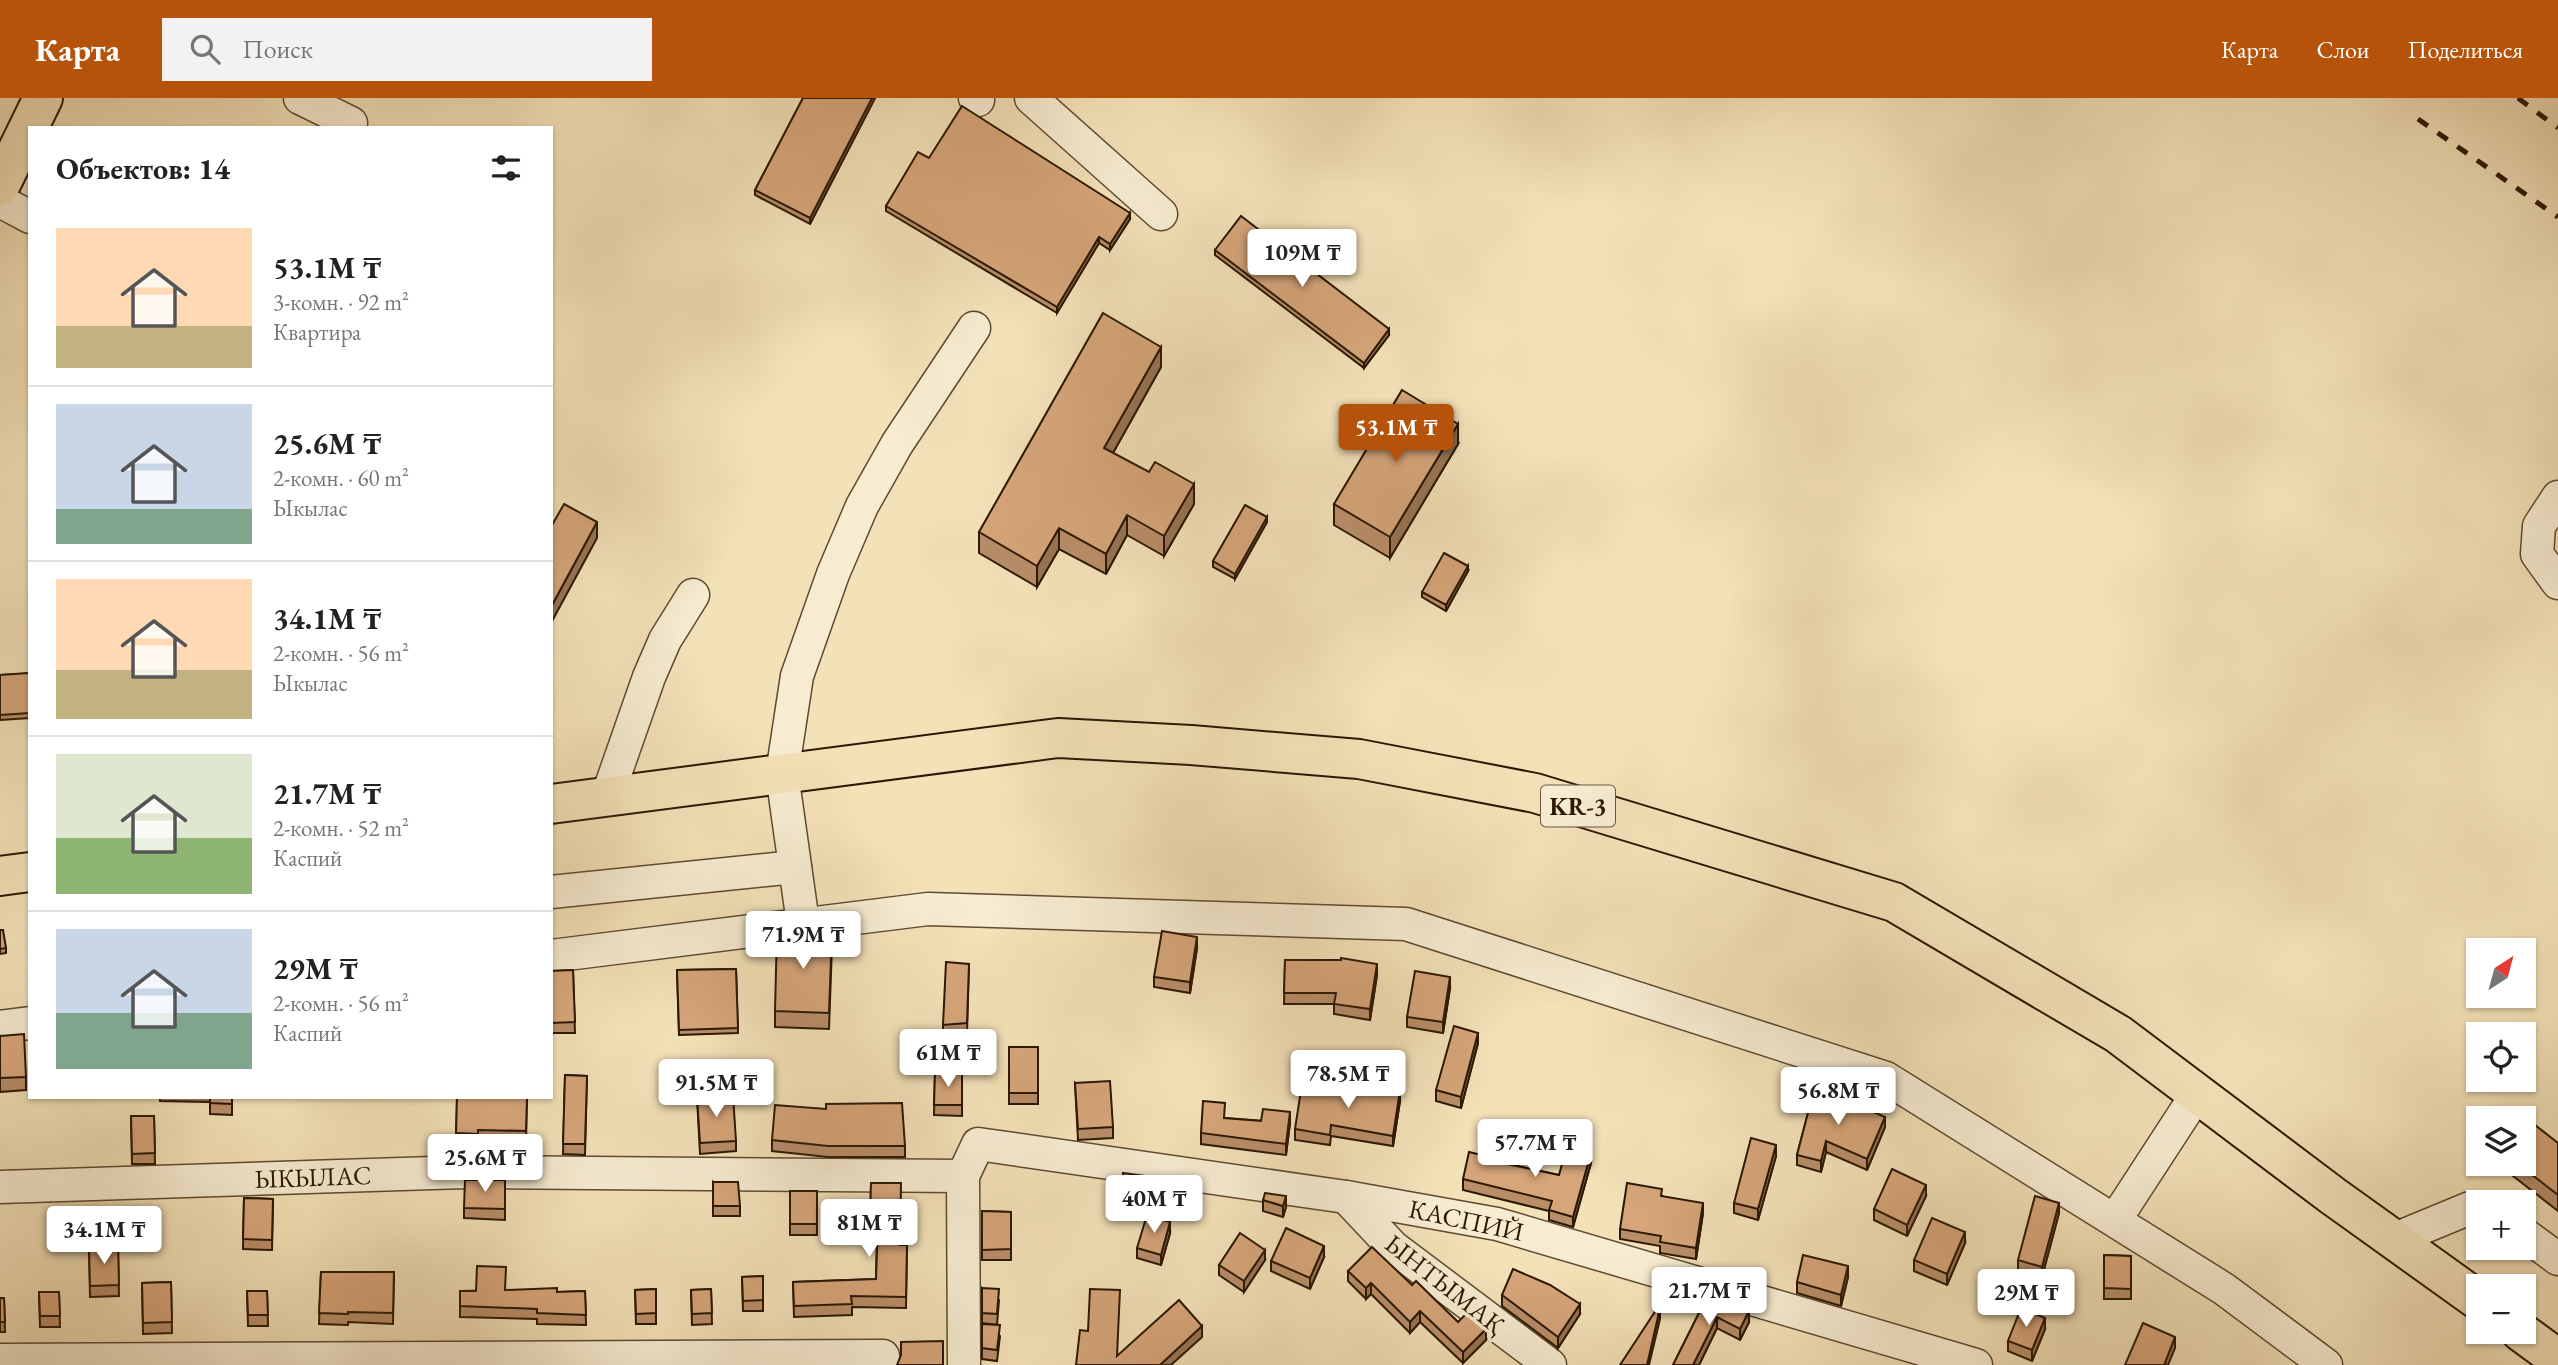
<!DOCTYPE html>
<html lang="ru">
<meta charset="utf-8">
<style>
:root{--surface:#fff;--page:#f2f2f2;--text:#222;--muted:#767676;--line:#e0e0e0;--accent:#b45309}
body{margin:0;font-family:"EB Garamond",serif;background:var(--page);color:var(--text);height:100vh;display:flex;flex-direction:column;font-size:26px;white-space:nowrap}
*{box-sizing:border-box;margin:0}
p{font-size:23px;color:var(--muted)}
.icon{flex:none;width:38px;height:38px;fill:none;stroke:currentColor;stroke-width:2;stroke-linecap:round;stroke-linejoin:round}
.map{position:relative;flex:1;overflow:hidden}
.drawer{position:absolute;left:28px;top:28px;width:525px;height:973px;display:flex;flex-direction:column;background:var(--surface);border-radius:0px;box-shadow:0 2px 5px #0004}
.drawer>*{flex:none}
.needle{width:46px;rotate:36deg}
.fabs{position:absolute;left:2466px;top:840px;display:grid;gap:14px}
.fabs a{display:grid;place-items:center;width:70px;height:70px;border-radius:0px;background:var(--surface);box-shadow:0 2px 5px #0004;font-size:35px}
.price{position:absolute;translate:-50% -60px;padding:0 16px;border-radius:7px;background:#fff;color:#222;font-size:23px;line-height:46px;filter:drop-shadow(0 2px 4px #0008)}
.price::after{content:'';position:absolute;left:50%;top:42px;width:21px;height:16px;margin-left:-10px;background:inherit;clip-path:polygon(0 0,100% 0,50% 100%)}
.price.current{background:var(--accent);color:#fff}
ul{padding:0;list-style:none}
li{display:flex;align-items:center;gap:21px;height:175px;padding:0 28px}
li+li{border-top:2px solid var(--line)}
li span{display:grid;place-items:center;flex:none;width:196px;height:140px;border-radius:0px;color:#555}
li>.icon{margin-inline-start:auto}
span .icon{width:84px;height:84px;fill:#fffc;stroke-width:1}
li b{font-size:30px}
h2{display:flex;justify-content:space-between;align-items:center;height:84px;padding:0 28px;font-size:30px}
header{display:flex;align-items:center;gap:42px;box-sizing:border-box;height:98px;padding:0 35px;background:var(--accent);color:#fff}
header strong{font-size:33px}
nav{display:flex;gap:38px;margin-inline-start:auto;font-size:24px}
.search{width:490px;height:63px;background:var(--page);display:flex;align-items:center;gap:18px;box-sizing:border-box;padding:0 24px;border-radius:0px;color:var(--muted);font-size:26px}
.map>svg:first-child{display:block}
</style>
<header>
<strong>Карта</strong>
<div class="search"><svg class="icon" aria-label="search" viewBox="0 0 24 24"><circle cx="10" cy="10" r="6"/><path d="M15 15l6 6"/></svg>Поиск</div>
<nav><a>Карта</a><a>Слои</a><a>Поделиться</a></nav>
</header>
<div class="map">
<svg width="2558" height="1267" viewBox="0 0 2558 1267">
<rect width="100%" height="100%" fill="#f3e1b8"/>
<filter id="stains"><feTurbulence type="fractalNoise" baseFrequency=".00286" numOctaves="4"/><feColorMatrix values="0 0 0 0 .2 0 0 0 0 .09 0 0 0 0 .02 0 0 0 .5 -.17"/></filter>
<radialGradient id="worn" r=".72"><stop offset=".6" stop-color="#630" stop-opacity="0"/><stop offset="1" stop-color="#630" stop-opacity=".3"/></radialGradient>
<g fill="none" stroke-linecap="round" stroke-linejoin="round">
<defs>
<g id="minor">
<polyline points="300,0 351,25"/>
<polyline points="975,0 978,2"/>
<polyline points="1031,0 1161,116"/>
<polyline points="0,103 30,119"/>
<polyline points="2558,399 2539,428 2537,456 2558,485"/>
<polyline points="607,699 649,579 665,542 693,497"/>
<polyline points="551,794 795,769"/>
<polyline points="803,825 782,676 797,578 833,476 862,408 897,346 974,230"/>
<polyline points="551,858 928,811 1406,826 1886,980 2224,1191 2326,1267"/>
<polyline points="0,929 30,925"/>
<polyline points="0,1089 464,1074 963,1078"/>
<polyline points="1346,1099 1393,1149 1550,1267"/>
<polyline points="2115,1122 2197,996"/>
<polyline points="2524,1136 2558,1161"/>
<polyline points="2395,1141 2470,1110 2478,1110"/>
<polyline points="0,1262 883,1258 883,1267"/>
<polyline points="964,1267 963,1078 978,1046 1346,1099 1497,1126 1976,1267"/>
</g>
<g id="major">
<polyline points="0,88 43,0"/>
<polyline points="551,706 1058,640 1191,647 1359,661 1535,695 1894,804 2118,936 2333,1098 2478,1202"/>
<polyline points="0,778 30,774"/>
<polyline points="2521,1234 2558,1261"/>
</g>
</defs>
<use href="#minor" stroke="#5e4a30" stroke-width="35"/>
<use href="#major" stroke="#2c1703" stroke-width="42"/>
<use href="#minor" stroke="#f7ecd1" stroke-width="32"/>
<use href="#major" stroke="#f3e1b8" stroke-width="38"/>
<g stroke="#2c1703" stroke-width="5" stroke-dasharray="12 12" stroke-linecap="butt">
<polyline points="2518,0 2558,30"/>
<polyline points="2418,21 2558,119"/>
</g>
</g>
<g fill="#b88e69" stroke="#2c1703" stroke-width="2">
<polygon points="803,0 875,0 810,126 755,97 755,92"/>
<polygon points="929,60 1130,121 1110,152 1099,145 1057,215 886,113 886,108"/>
<polygon points="1215,152 1389,237 1364,270 1215,157"/>
<polygon points="1161,269 1113,355 1194,406 1164,458 1127,437 1106,476 1059,451 1037,489 979,455 979,434"/>
<polygon points="1458,346 1390,460 1334,427 1334,406"/>
<polygon points="1267,424 1235,481 1213,469 1213,463"/>
<polygon points="1468,473 1446,513 1422,499 1422,494"/>
<polygon points="30,575 30,620 0,622 0,577"/>
<polygon points="0,832 6,850 6,855 0,856"/>
<polygon points="832,848 829,931 775,929 775,913"/>
<polygon points="1197,850 1190,895 1154,889 1154,879"/>
<polygon points="1285,862 1377,877 1370,922 1334,916 1334,906 1284,906"/>
<polygon points="969,866 967,936 943,938 943,927"/>
<polygon points="736,871 738,935 679,937 677,872"/>
<polygon points="573,872 575,935 551,935 551,873"/>
<polygon points="1450,890 1443,935 1407,929 1407,919"/>
<polygon points="0,938 26,979 26,992 0,994"/>
<polygon points="1478,945 1461,1010 1436,1003 1436,992"/>
<rect x="1009" y="949" width="29" height="57"/>
<polygon points="935,974 962,974 962,1018 934,1017"/>
<polygon points="565,977 587,978 585,1057 563,1056"/>
<polygon points="1075,985 1113,1029 1113,1040 1078,1042"/>
<polygon points="1814,992 1885,1029 1867,1072 1826,1054 1821,1074 1797,1067 1797,1057"/>
<polygon points="160,999 232,999 232,1017 210,1016 210,1004 160,1003"/>
<polygon points="457,999 527,999 526,1044 478,1042 478,1046 456,1046"/>
<polygon points="697,999 736,1043 736,1053 700,1056"/>
<polygon points="1400,1003 1393,1048 1331,1038 1330,1047 1295,1042 1295,1031"/>
<polygon points="826,1011 905,1048 905,1059 828,1059 772,1053 772,1042"/>
<polygon points="131,1018 154,1018 155,1066 132,1066"/>
<polygon points="1225,1020 1290,1025 1286,1057 1201,1046 1201,1035"/>
<polygon points="2558,1045 2558,1113 2504,1071 2504,1066 2524,1066"/>
<polygon points="1776,1058 1758,1122 1734,1115 1734,1105"/>
<polygon points="1494,1063 1559,1077 1591,1065 1573,1129 1549,1122 1549,1113 1463,1092 1463,1081"/>
<polygon points="505,1082 505,1122 464,1120 464,1110"/>
<polygon points="713,1084 740,1108 740,1118 713,1118"/>
<polygon points="871,1085 900,1147 907,1147 906,1210 852,1209 852,1217 794,1219 793,1184 876,1181 877,1134 870,1134"/>
<polygon points="1153,1090 1152,1115 1122,1113 1122,1102"/>
<rect x="790" y="1093" width="27" height="44"/>
<polygon points="1662,1098 1703,1115 1696,1161 1660,1155 1660,1148 1620,1141 1620,1131"/>
<polygon points="1926,1098 1907,1138 1874,1122 1874,1111"/>
<polygon points="244,1100 273,1101 272,1152 243,1151"/>
<polygon points="1263,1102 1286,1109 1283,1119 1263,1113"/>
<polygon points="982,1113 1011,1114 1011,1162 982,1162"/>
<polygon points="2059,1115 2042,1179 2018,1173 2018,1162"/>
<polygon points="1170,1135 1161,1167 1137,1160 1137,1150"/>
<polygon points="1965,1145 1947,1187 1914,1173 1914,1162"/>
<polygon points="118,1147 119,1198 90,1199 89,1148"/>
<polygon points="2104,1157 2131,1158 2131,1201 2104,1201"/>
<polygon points="1324,1159 1310,1191 1271,1173 1271,1163"/>
<polygon points="1265,1162 1244,1194 1219,1177 1219,1167"/>
<polygon points="1348,1173 1412,1187 1458,1224 1486,1242 1463,1265 1420,1224 1410,1235 1371,1196 1366,1201 1348,1183"/>
<polygon points="321,1174 394,1174 393,1226 348,1224 348,1227 319,1226"/>
<polygon points="763,1178 763,1213 743,1213 742,1179"/>
<polygon points="1848,1179 1841,1208 1797,1195 1797,1184"/>
<polygon points="171,1184 172,1235 143,1236 142,1185"/>
<polygon points="982,1190 999,1202 997,1227 982,1225"/>
<polygon points="656,1191 656,1226 636,1226 635,1192"/>
<polygon points="711,1191 712,1226 692,1227 691,1192"/>
<polygon points="506,1192 557,1194 585,1193 586,1227 537,1226 537,1221 460,1219 460,1193"/>
<polygon points="247,1193 267,1193 268,1228 248,1228"/>
<polygon points="39,1194 59,1194 60,1229 40,1229"/>
<polygon points="1502,1197 1580,1216 1558,1250 1502,1208"/>
<polygon points="1708,1197 1749,1224 1740,1242 1717,1230 1699,1267 1673,1267"/>
<polygon points="0,1200 4,1200 5,1234 0,1234"/>
<polygon points="982,1226 1000,1238 997,1263 982,1261"/>
<polygon points="2045,1231 2032,1263 2008,1253 2008,1243"/>
</g>
<g fill="#967455" stroke="#2c1703" stroke-width="2">
<polygon points="872,0 875,0 810,126 810,120"/>
<polygon points="1130,115 1130,121 1110,152 1110,146"/>
<polygon points="1099,139 1099,145 1057,215 1057,209"/>
<polygon points="1389,231 1389,237 1364,270 1364,265"/>
<polygon points="1161,249 1161,269 1104,371 1104,350"/>
<polygon points="1458,326 1458,346 1390,460 1390,439"/>
<polygon points="1194,386 1194,406 1164,458 1164,438"/>
<polygon points="1127,417 1127,437 1106,476 1106,456"/>
<polygon points="1267,419 1267,424 1235,481 1235,476"/>
<polygon points="597,424 597,440 551,525 551,509"/>
<polygon points="1059,430 1059,451 1037,489 1037,468"/>
<polygon points="1468,468 1468,473 1446,513 1446,507"/>
<polygon points="1197,839 1197,850 1190,895 1190,884"/>
<polygon points="1377,866 1377,877 1370,922 1370,911"/>
<polygon points="1450,879 1450,890 1443,935 1443,924"/>
<polygon points="1478,935 1478,945 1461,1010 1461,999"/>
<polygon points="1400,992 1400,1003 1393,1048 1393,1038"/>
<polygon points="1290,1014 1290,1025 1286,1057 1286,1046"/>
<polygon points="1885,1019 1885,1029 1867,1072 1867,1061"/>
<polygon points="1826,1043 1826,1054 1821,1074 1821,1063"/>
<polygon points="1776,1047 1776,1058 1758,1122 1758,1111"/>
<polygon points="1591,1055 1591,1065 1573,1129 1573,1119"/>
<polygon points="1926,1087 1926,1098 1907,1138 1907,1127"/>
<polygon points="1286,1098 1286,1109 1283,1119 1283,1108"/>
<polygon points="1703,1105 1703,1115 1696,1161 1696,1150"/>
<polygon points="2059,1105 2059,1115 2042,1179 2042,1169"/>
<polygon points="1170,1124 1170,1135 1161,1167 1161,1157"/>
<polygon points="1965,1134 1965,1145 1947,1187 1947,1176"/>
<polygon points="1324,1148 1324,1159 1310,1191 1310,1180"/>
<polygon points="1265,1152 1265,1162 1244,1194 1244,1183"/>
<polygon points="1848,1168 1848,1179 1841,1208 1841,1197"/>
<polygon points="1371,1185 1371,1196 1366,1201 1366,1190"/>
<polygon points="1580,1206 1580,1216 1558,1250 1558,1239"/>
<polygon points="1660,1210 1660,1221 1649,1267 1647,1267"/>
<polygon points="1420,1213 1420,1224 1410,1235 1410,1224"/>
<polygon points="1749,1213 1749,1224 1740,1242 1740,1231"/>
<polygon points="1717,1219 1717,1230 1699,1267 1693,1267"/>
<polygon points="2045,1220 2045,1231 2032,1263 2032,1252"/>
<polygon points="1202,1228 1202,1239 1171,1267 1160,1267"/>
<polygon points="1486,1231 1486,1242 1463,1265 1463,1254"/>
<polygon points="2175,1239 2175,1250 2168,1267 2164,1267"/>
</g>
<g fill="#d6a57a" stroke="#2c1703" stroke-width="2">
<polygon points="803,0 872,0 810,120 755,92"/>
<polygon points="962,8 1130,115 1110,146 1099,139 1057,209 886,108 918,54 929,60"/>
<polygon points="1241,118 1389,231 1364,265 1215,152"/>
<polygon points="1103,215 1161,249 1104,350 1149,374 1155,364 1194,386 1164,438 1127,417 1106,456 1059,430 1037,468 979,434"/>
<polygon points="1402,292 1458,326 1390,439 1334,406"/>
<polygon points="564,406 597,424 551,509 551,429"/>
<polygon points="1245,407 1267,419 1235,476 1213,463"/>
<polygon points="1444,455 1468,468 1446,507 1422,494"/>
<polygon points="30,575 30,615 0,617 0,577"/>
<polygon points="0,832 3,832 6,850 0,851"/>
<polygon points="777,832 832,832 829,915 775,913"/>
<polygon points="1162,833 1197,839 1190,884 1154,879"/>
<polygon points="1341,860 1377,866 1370,911 1334,906 1336,895 1284,895 1285,862 1341,862"/>
<polygon points="946,864 969,866 967,925 943,927"/>
<polygon points="736,871 738,930 679,932 677,872"/>
<polygon points="573,872 575,924 551,925 551,873"/>
<polygon points="1415,873 1450,879 1443,924 1407,919"/>
<polygon points="1454,928 1478,935 1461,999 1436,992"/>
<polygon points="24,936 26,979 0,980 0,938"/>
<rect x="1009" y="949" width="29" height="46"/>
<polygon points="935,974 962,974 962,1007 934,1007"/>
<polygon points="565,977 587,978 585,1046 563,1046"/>
<polygon points="1110,983 1113,1029 1078,1031 1075,985"/>
<polygon points="1302,986 1364,995 1365,986 1400,992 1393,1038 1331,1027 1330,1037 1295,1031"/>
<polygon points="1814,992 1842,1000 1885,1019 1867,1061 1826,1043 1821,1063 1797,1057"/>
<polygon points="733,997 736,1043 700,1045 697,999"/>
<polygon points="210,999 232,999 232,1006 210,1005"/>
<polygon points="457,999 527,999 526,1033 478,1032 478,1036 456,1035"/>
<polygon points="1203,1003 1225,1005 1224,1020 1261,1023 1263,1011 1290,1014 1286,1046 1201,1035"/>
<polygon points="902,1005 905,1048 828,1048 772,1042 775,1007 826,1011 826,1006"/>
<polygon points="131,1018 154,1018 155,1055 132,1056"/>
<polygon points="2530,1023 2558,1045 2558,1097 2518,1066 2524,1066 2524,1031"/>
<polygon points="1751,1040 1776,1047 1758,1111 1734,1105"/>
<polygon points="1567,1048 1591,1055 1573,1119 1549,1112 1552,1103 1463,1081 1469,1054 1494,1060 1493,1063 1559,1077"/>
<polygon points="1892,1071 1926,1087 1907,1127 1874,1111"/>
<polygon points="1123,1075 1153,1079 1152,1104 1122,1102"/>
<polygon points="465,1082 505,1082 505,1111 464,1110"/>
<polygon points="713,1084 738,1084 740,1108 713,1108"/>
<polygon points="871,1085 901,1085 900,1147 907,1147 906,1199 851,1198 852,1206 794,1208 793,1184 876,1181 878,1123 870,1123"/>
<polygon points="1627,1085 1662,1091 1661,1098 1703,1105 1696,1150 1660,1144 1661,1138 1620,1131"/>
<rect x="790" y="1093" width="27" height="33"/>
<polygon points="1265,1095 1286,1098 1283,1108 1263,1102"/>
<polygon points="2035,1098 2059,1105 2042,1169 2018,1162"/>
<polygon points="244,1100 273,1101 272,1142 243,1141"/>
<polygon points="982,1113 1011,1114 1011,1151 982,1152"/>
<polygon points="1147,1117 1170,1124 1161,1157 1137,1150"/>
<polygon points="1932,1120 1965,1134 1947,1176 1914,1162"/>
<polygon points="1286,1130 1324,1148 1310,1180 1271,1163"/>
<polygon points="1240,1135 1265,1152 1244,1183 1219,1167"/>
<polygon points="118,1147 119,1187 90,1188 89,1148"/>
<polygon points="1372,1149 1412,1187 1416,1183 1458,1224 1466,1216 1486,1231 1463,1254 1420,1213 1410,1224 1371,1185 1366,1190 1348,1173"/>
<polygon points="1803,1157 1848,1168 1841,1197 1797,1184"/>
<polygon points="2104,1157 2131,1158 2131,1191 2104,1190"/>
<polygon points="477,1168 506,1169 505,1192 557,1190 557,1194 585,1193 586,1217 537,1215 537,1211 460,1208 460,1193 476,1193"/>
<polygon points="1513,1171 1550,1187 1580,1206 1558,1239 1502,1197"/>
<polygon points="321,1174 394,1174 393,1215 348,1214 348,1216 319,1215"/>
<polygon points="763,1178 763,1202 743,1203 742,1179"/>
<polygon points="171,1184 172,1224 143,1225 142,1185"/>
<polygon points="982,1190 999,1191 997,1216 982,1215"/>
<polygon points="656,1191 656,1215 636,1216 635,1192"/>
<polygon points="711,1191 712,1215 692,1216 691,1192"/>
<polygon points="1090,1191 1120,1192 1117,1258 1179,1202 1202,1228 1160,1267 1076,1267 1080,1232 1088,1233"/>
<polygon points="247,1193 267,1193 268,1217 248,1217"/>
<polygon points="39,1194 59,1194 60,1218 40,1218"/>
<polygon points="1708,1197 1726,1202 1749,1213 1740,1231 1717,1219 1693,1267 1673,1267"/>
<polygon points="0,1200 4,1200 5,1224 0,1224"/>
<polygon points="1658,1209 1660,1210 1647,1267 1620,1267"/>
<polygon points="2021,1210 2045,1220 2032,1252 2008,1243"/>
<polygon points="2143,1225 2175,1239 2164,1267 2125,1267"/>
<polygon points="982,1226 1000,1227 997,1252 982,1250"/>
<polygon points="943,1243 943,1267 897,1267 901,1257 901,1244"/>
</g>
<g text-anchor="middle" dominant-baseline="central" stroke-width="7" stroke-linejoin="round" paint-order="stroke">
<rect fill="#f7ecd1" stroke="#695741" stroke-width="2" x="1541" y="687.5" width="74" height="41" rx="5"/>
<g font-size="24" font-weight="bold" fill="#2c1703">
<text x="1578" y="708">KR-3</text>
</g>
<g font-size="26" fill="#2c1703" stroke="#f7ecd1">
<text transform="translate(313 1079) rotate(-2)">ЫКЫЛАС</text>
<text transform="translate(1466 1122) rotate(12)">КАСПИЙ</text>
<text transform="translate(1445 1186) rotate(38)">ЫНТЫМАҚ</text>
</g>
</g>
<rect width="100%" height="100%" filter="url(#stains)"/>
<rect width="100%" height="100%" fill="url(#worn)"/>
</svg>
<div class="fabs">
<a><svg class="needle" viewBox="-14 -14 28 28"><path d="M0-13l5 13h-10z" fill="#e53935"/><path d="M0 13l5-13h-10z" fill="#767676"/></svg></a>
<a><svg class="icon" aria-label="locate" viewBox="0 0 24 24"><circle cx="12" cy="12" r="6"/><path d="M12 2v4M12 18v4M2 12h4M18 12h4"/></svg></a>
<a><svg class="icon" aria-label="layers" viewBox="0 0 24 24"><path d="M12 4l9 5-9 5-9-5zM3 14l9 5 9-5"/></svg></a>
<a>+</a>
<a>−</a>
</div>
<b class="price" style="left:1302px;top:191px">109M ₸</b>
<b class="price current" style="left:1396px;top:366px">53.1M ₸</b>
<b class="price" style="left:803px;top:873px">71.9M ₸</b>
<b class="price" style="left:948px;top:991px">61M ₸</b>
<b class="price" style="left:1348px;top:1012px">78.5M ₸</b>
<b class="price" style="left:716px;top:1021px">91.5M ₸</b>
<b class="price" style="left:1838px;top:1029px">56.8M ₸</b>
<b class="price" style="left:1535px;top:1081px">57.7M ₸</b>
<b class="price" style="left:485px;top:1096px">25.6M ₸</b>
<b class="price" style="left:1154px;top:1137px">40M ₸</b>
<b class="price" style="left:869px;top:1161px">81M ₸</b>
<b class="price" style="left:104px;top:1168px">34.1M ₸</b>
<b class="price" style="left:1709px;top:1229px">21.7M ₸</b>
<b class="price" style="left:2026px;top:1231px">29M ₸</b>
<section class="drawer">
<h2>Объектов: 14<svg class="icon" aria-label="filters" viewBox="0 0 24 24"><path d="M4 7h16M4 17h16"/><circle cx="9" cy="7" r="2"/><circle cx="15" cy="17" r="2"/></svg></h2>
<ul>
<li><span style="background:linear-gradient(#ffd9b3 70%,#c2b280 0)"><svg class="icon" aria-label="home" viewBox="0 0 24 24"><path d="M3 11l9-7 9 7M6 9v11h12V9"/></svg></span><div><b>53.1M ₸</b><p>3-комн. · 92 m²</p><p>Квартира</p></div></li>
<li><span style="background:linear-gradient(#c9d6e8 75%,#7fa58c 0)"><svg class="icon" aria-label="home" viewBox="0 0 24 24"><path d="M3 11l9-7 9 7M6 9v11h12V9"/></svg></span><div><b>25.6M ₸</b><p>2-комн. · 60 m²</p><p>Ыкылас</p></div></li>
<li><span style="background:linear-gradient(#ffd9b3 65%,#c2b280 0)"><svg class="icon" aria-label="home" viewBox="0 0 24 24"><path d="M3 11l9-7 9 7M6 9v11h12V9"/></svg></span><div><b>34.1M ₸</b><p>2-комн. · 56 m²</p><p>Ыкылас</p></div></li>
<li><span style="background:linear-gradient(#dfe7d0 60%,#8fb573 0)"><svg class="icon" aria-label="home" viewBox="0 0 24 24"><path d="M3 11l9-7 9 7M6 9v11h12V9"/></svg></span><div><b>21.7M ₸</b><p>2-комн. · 52 m²</p><p>Каспий</p></div></li>
<li><span style="background:linear-gradient(#c9d6e8 60%,#7fa58c 0)"><svg class="icon" aria-label="home" viewBox="0 0 24 24"><path d="M3 11l9-7 9 7M6 9v11h12V9"/></svg></span><div><b>29M ₸</b><p>2-комн. · 56 m²</p><p>Каспий</p></div></li>
</ul>
</section>
</div>
